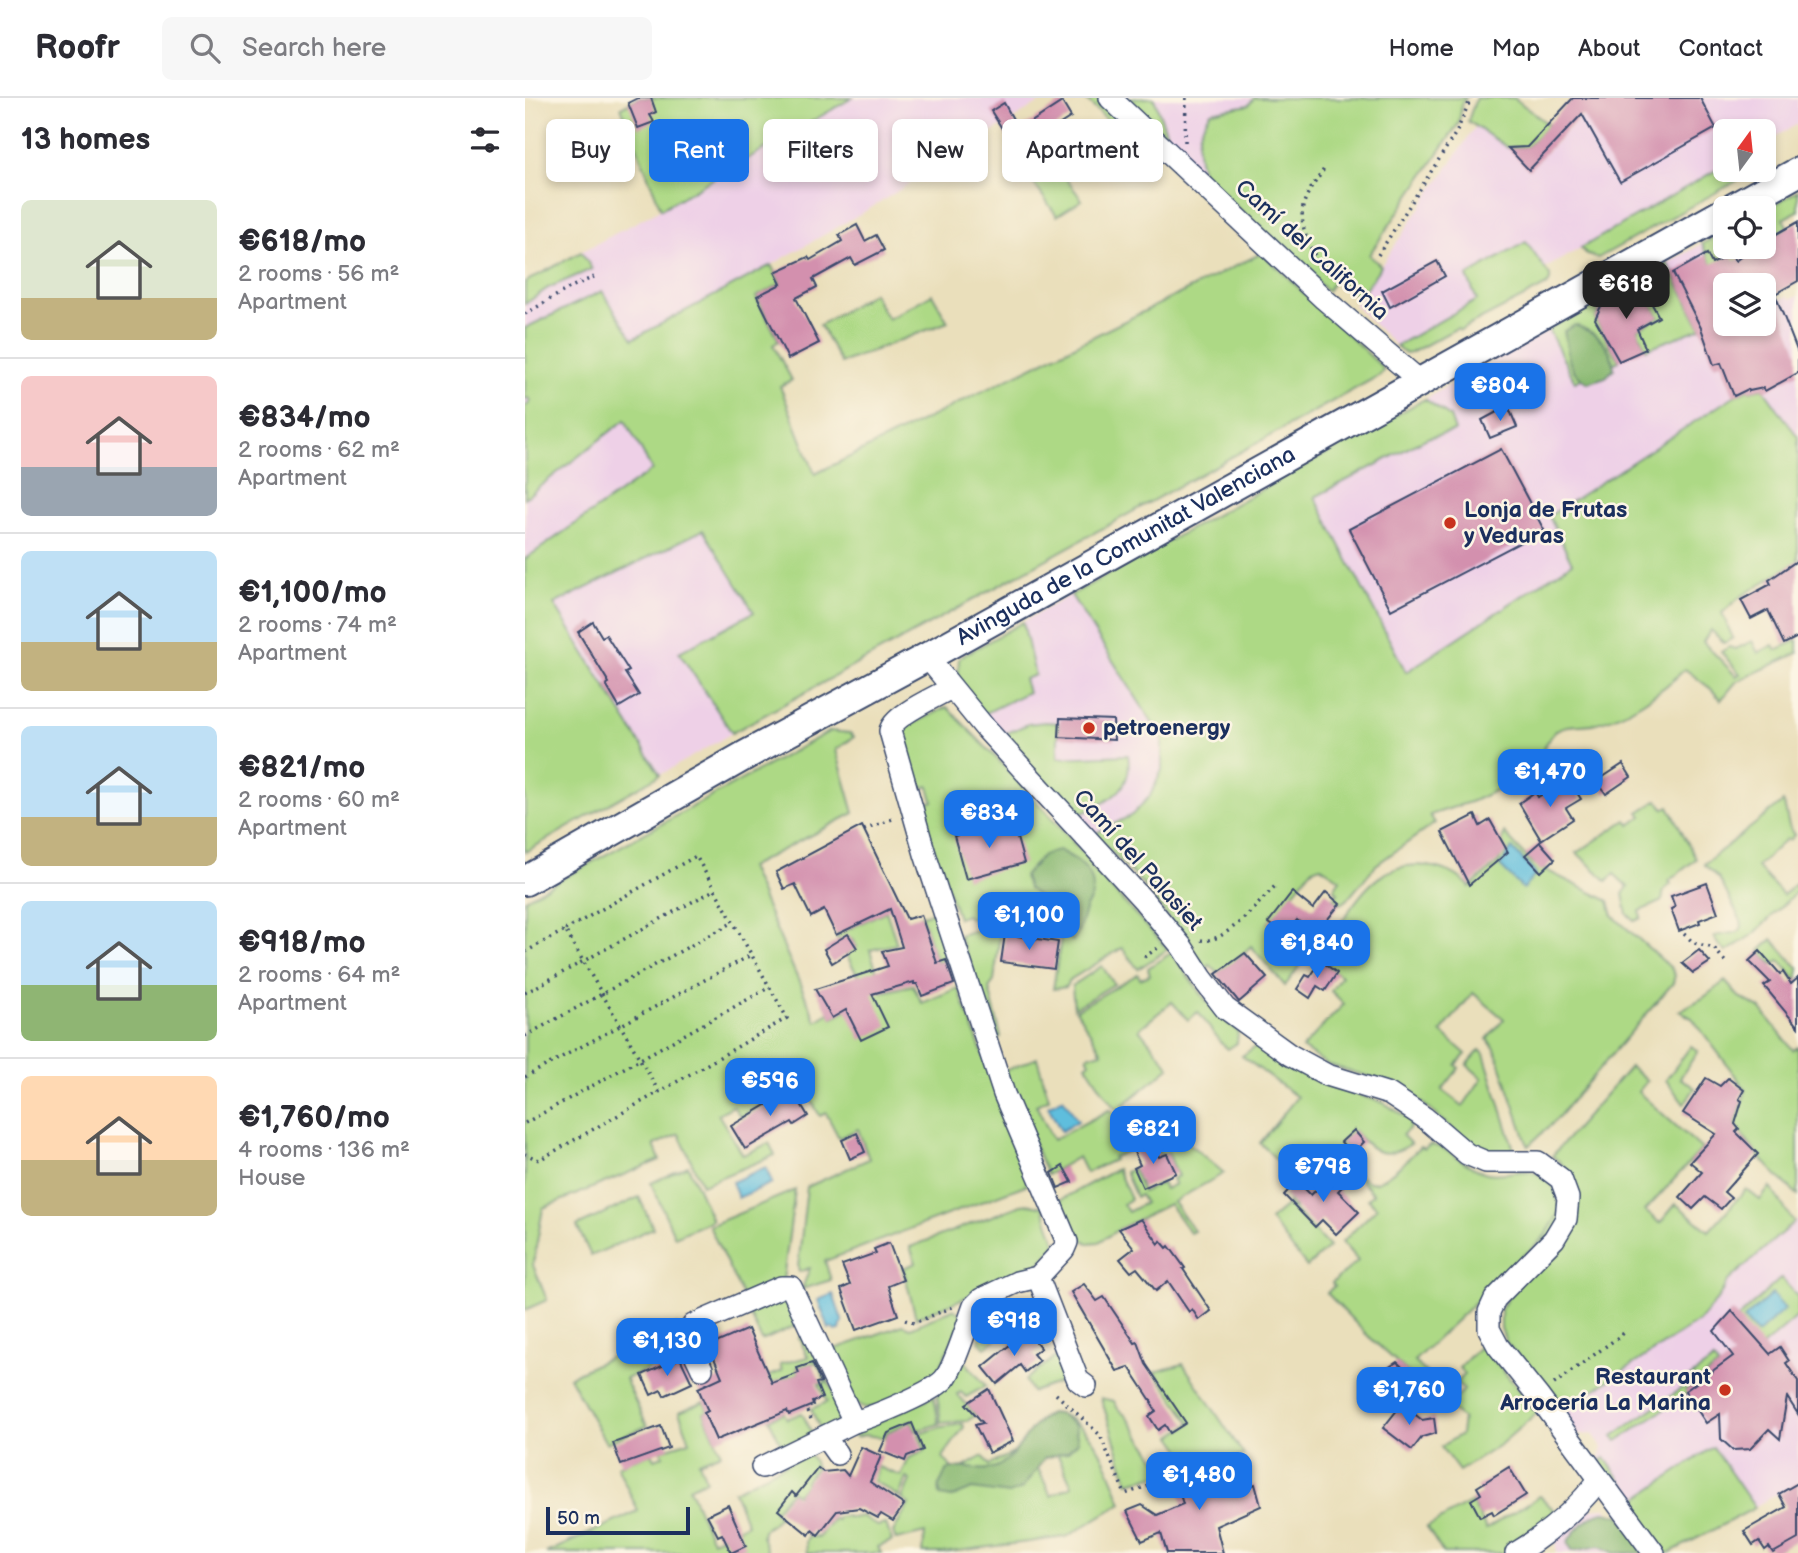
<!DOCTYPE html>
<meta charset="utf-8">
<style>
:root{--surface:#fff;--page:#f7f7f7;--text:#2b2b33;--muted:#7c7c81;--line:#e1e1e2;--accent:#1a73e8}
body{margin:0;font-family:"Balsamiq Sans",sans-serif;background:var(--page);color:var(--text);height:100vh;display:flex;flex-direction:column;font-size:26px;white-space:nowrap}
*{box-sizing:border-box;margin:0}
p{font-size:23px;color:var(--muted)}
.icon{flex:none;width:38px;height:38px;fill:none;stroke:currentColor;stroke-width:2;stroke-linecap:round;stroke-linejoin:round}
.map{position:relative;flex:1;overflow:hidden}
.details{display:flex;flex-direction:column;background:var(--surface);width:525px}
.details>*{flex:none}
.hud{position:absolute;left:21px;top:21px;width:665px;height:63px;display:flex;gap:14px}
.needle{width:46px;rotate:15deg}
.controls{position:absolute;left:1188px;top:21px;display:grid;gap:14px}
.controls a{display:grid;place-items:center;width:63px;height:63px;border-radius:10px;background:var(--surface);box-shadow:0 4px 10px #0003;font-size:35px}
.scale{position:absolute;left:21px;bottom:18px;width:144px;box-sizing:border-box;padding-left:7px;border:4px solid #1b2f5e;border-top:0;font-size:19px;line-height:24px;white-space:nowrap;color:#1b2f5e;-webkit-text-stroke:5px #fcf5e5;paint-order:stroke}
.price{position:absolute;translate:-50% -60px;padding:0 16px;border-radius:14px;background:var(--accent);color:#fff;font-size:23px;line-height:46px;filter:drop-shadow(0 2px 4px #0008)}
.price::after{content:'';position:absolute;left:50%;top:42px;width:21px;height:16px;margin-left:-10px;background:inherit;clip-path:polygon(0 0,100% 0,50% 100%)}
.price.selected{background:#222;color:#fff}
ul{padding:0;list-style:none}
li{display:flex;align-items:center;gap:21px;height:175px;padding:0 21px}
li+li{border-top:2px solid var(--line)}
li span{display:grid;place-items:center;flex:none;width:196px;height:140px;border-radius:10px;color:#555}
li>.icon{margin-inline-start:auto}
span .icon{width:84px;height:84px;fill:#fffc;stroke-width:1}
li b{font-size:30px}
h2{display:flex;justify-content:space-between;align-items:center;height:84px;padding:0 21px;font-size:30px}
.pill{padding:0 24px;border-radius:10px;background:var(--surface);box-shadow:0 4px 10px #0003;font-size:24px;line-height:63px}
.pill.selected{background:var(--accent);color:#fff}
header{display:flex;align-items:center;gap:42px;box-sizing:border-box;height:98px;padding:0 35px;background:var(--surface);border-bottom:2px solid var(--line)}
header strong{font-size:33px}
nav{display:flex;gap:38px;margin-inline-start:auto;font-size:24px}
.search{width:490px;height:63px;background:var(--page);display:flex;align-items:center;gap:18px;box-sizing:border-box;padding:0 24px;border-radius:10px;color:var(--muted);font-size:26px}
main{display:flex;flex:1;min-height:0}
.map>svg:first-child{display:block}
</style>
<header>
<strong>Roofr</strong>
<div class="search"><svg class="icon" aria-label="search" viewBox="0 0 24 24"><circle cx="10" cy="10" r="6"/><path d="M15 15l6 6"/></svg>Search here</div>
<nav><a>Home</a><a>Map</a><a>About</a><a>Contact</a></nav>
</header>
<main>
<section class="details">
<h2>13 homes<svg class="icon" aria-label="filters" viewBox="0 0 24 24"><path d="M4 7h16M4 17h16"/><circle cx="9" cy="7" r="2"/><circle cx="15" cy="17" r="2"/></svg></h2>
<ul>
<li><span style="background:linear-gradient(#dfe7d0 70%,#c2b280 0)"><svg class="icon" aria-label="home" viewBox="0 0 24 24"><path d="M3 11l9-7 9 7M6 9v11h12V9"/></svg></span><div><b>€618/mo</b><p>2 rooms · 56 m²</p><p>Apartment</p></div></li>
<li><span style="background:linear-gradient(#f6c9c9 65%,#9aa5b1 0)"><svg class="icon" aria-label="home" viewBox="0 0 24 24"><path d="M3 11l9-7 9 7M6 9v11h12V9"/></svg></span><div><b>€834/mo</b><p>2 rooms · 62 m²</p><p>Apartment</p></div></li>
<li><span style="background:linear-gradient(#bfe0f5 65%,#c2b280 0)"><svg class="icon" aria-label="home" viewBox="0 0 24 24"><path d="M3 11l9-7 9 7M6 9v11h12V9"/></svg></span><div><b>€1,100/mo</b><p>2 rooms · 74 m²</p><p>Apartment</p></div></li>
<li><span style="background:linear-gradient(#bfe0f5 65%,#c2b280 0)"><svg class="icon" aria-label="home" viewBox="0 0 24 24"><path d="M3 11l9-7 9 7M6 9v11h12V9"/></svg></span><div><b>€821/mo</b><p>2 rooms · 60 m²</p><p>Apartment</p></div></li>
<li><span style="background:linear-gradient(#bfe0f5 60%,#8fb573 0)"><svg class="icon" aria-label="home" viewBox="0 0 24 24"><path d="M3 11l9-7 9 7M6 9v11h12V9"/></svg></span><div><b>€918/mo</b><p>2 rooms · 64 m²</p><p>Apartment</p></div></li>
<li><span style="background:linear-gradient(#ffd9b3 60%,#c2b280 0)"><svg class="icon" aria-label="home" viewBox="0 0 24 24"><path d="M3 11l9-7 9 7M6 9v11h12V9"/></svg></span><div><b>€1,760/mo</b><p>4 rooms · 136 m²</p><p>House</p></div></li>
</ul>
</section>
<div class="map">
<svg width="1273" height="1455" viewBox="0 0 1273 1455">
<rect width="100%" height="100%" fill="#fcf5e5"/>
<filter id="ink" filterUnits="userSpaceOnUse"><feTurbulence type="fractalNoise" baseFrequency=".0143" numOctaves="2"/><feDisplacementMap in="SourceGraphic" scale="14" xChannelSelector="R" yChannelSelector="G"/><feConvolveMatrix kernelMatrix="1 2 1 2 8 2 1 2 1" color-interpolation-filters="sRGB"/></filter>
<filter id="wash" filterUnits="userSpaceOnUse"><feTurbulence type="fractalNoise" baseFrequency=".00686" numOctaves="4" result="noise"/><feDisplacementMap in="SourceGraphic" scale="28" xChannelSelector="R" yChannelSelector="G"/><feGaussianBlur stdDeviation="1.57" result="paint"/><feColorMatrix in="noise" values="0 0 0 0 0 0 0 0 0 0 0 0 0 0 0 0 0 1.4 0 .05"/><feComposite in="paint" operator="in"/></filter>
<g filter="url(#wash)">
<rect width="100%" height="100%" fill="#eadfbb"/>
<g fill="#eed0e7">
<polygon points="327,0 522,0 344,111 222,181 107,242 100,321 127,372 0,461 0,184 136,111"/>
<polygon points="592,0 749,0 678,78"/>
<polygon points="1074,0 1273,0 1273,26 1239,45 1239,33 1200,33 1200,67 955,208 952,202 871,248 829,207 951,28 983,50 1004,72"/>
<polygon points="1177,146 1200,193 1200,226 1239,226 1239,207 1263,198 1265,201 1273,198 1273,339 1238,290 1025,418 1047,464 880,575 790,399 902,340 930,333 912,310 900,301"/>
<polygon points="178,432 229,514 155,553 207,635 135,677 29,506"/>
<polygon points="614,459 772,695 617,785 475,638 432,573 434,560 442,555"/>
<polygon points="1273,1121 1273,1385 1144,1455 1074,1365 1077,1349 1068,1336 1053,1337 1037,1313 1174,1223 1192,1202 1203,1183"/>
<polygon points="1081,1410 1092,1428 1118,1455 1031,1455 1031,1437 1065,1411"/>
</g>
<g fill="#add985" stroke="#648472" stroke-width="2">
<polygon points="113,0 327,0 136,111 96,9"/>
<polygon points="559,0 574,0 624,48 593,73 586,64 608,47"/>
<polygon points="592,0 629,0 645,45"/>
<path d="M729,0H941L937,6L934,25L844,157L856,168L834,200L811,180L802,193L678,78C670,51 670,36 686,14L724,7Z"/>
<polygon points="951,0 989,0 1024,27 1002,49 983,50 943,23"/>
<polygon points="491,61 539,78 557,102 532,118"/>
<polygon points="1200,67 1200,72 1225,72 1217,80 1073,160 1063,157 1056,150"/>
<polygon points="1273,93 1273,113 1258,121 1263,130 1239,143 1239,113"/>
<polygon points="1200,133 1200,149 1234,149 1222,156 1210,184 1211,187 1200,187 1200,193 1177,146"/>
<polygon points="1001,144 1025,178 1025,183 1022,187 935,232 932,230 886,255 881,256 871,248 952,202 942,178"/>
<polygon points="56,154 67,171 23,190 0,206 0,184"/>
<polygon points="737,155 857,269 858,273 855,277 207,635 154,554 229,514 178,432 29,506 135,677 0,754 0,461 127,372 100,322 0,400 0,309 6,303 3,300 0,301 0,230 77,193 108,241 246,167 256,186 231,199 254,243 248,247 267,282 255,288 290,376"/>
<polygon points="1142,165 1176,230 1121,251 1112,231 1134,219 1114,184 1077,206 1070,221 1094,263 1050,284 1023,231"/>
<polygon points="348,195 363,221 407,196 423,224 316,265 295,227"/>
<path d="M1238,290L1273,339V463L1215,499L1197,515L1208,540L1199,545L1186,532L1178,544L1211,578L1215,576L1196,554L1204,549L1211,551L1227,543L1233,555L1248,547L1251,552L1273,542V555L1212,583L1196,602L1186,591L1160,571C1138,593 1099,620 1067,626C1055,628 1041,625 1030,633C1022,641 1019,651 1014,661L1037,678L1010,694L1000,678L948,703L905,717L910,725L851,767L822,802L815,806L809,801L813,795L809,791L815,781L795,768L787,771L744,825L784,855L760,888L726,848L708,865L693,875L685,867L681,870L617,785L569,736L607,717L625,698L637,672V640L546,497L900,301L925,319L930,333L902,340L790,399L881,574L1047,465L1024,418L1209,298L1223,291L1225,293Z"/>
<polygon points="498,524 510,577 499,581 503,594 457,617 433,583 434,560"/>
<path d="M422,609L480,669L566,764V769L643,851L613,871L597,850L543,883L541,889L528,891L536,841L482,832L479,823L485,821L484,817L502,809L500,802L444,820L442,817L433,820L394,708L408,703L404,688L389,692C384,675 368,644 381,629Z"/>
<path d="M520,624L533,625V660L603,657C609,695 581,703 552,718L475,638L503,626Z"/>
<polygon points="305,633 325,635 329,639 311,652 329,715 224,769 291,923 304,915 308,920 344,898 321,856 332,849 326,840 315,846 311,837 361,813 372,846 345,852 358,894 388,887 397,905 433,890 506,1085 300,1163 306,1182 277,1191 285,1170 274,1174 273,1169 282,1089 344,1061 333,1031 314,1040 301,1015 295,1018 274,981 269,984 262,969 242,987 246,995 236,999 239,1005 216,1019 208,1008 193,1016 218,1057 244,1045 250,1057 177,1087 154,1036 129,1047 135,1062 18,1110 8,1167 22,1202 0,1212 0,801"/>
<polygon points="1133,702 1138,711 1144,708 1171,761 1144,783 1146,786 1139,792 1137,803 1115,813 1116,820 1110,823 1102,816 1098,796 1103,789 1089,776 1082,783 1052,755 1101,722 1105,727 1117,718 1114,714"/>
<path d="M1258,704C1263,716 1261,728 1269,737L1264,743L1261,741L1232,769L1258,797L1273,784V792L1230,835L1201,854L1192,845L1189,838L1213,834L1217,829L1216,823L1194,780L1179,766Z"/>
<path d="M979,735L1008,766L1084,803L1088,818L1146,870L1150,877L1148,885L1029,1024L1003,1048L970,951L962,941L979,921L948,895L916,934L941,956L931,967L934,970L917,992L938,1008L957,980L942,967L955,952L959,956L989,1052L979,1054L961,1053L938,1040L894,1002L867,985L803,967L777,950L819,906L806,893L816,878L803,869L806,860L815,848L805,840C833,802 852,758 908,769C922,772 935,777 945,789L974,764Z"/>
<polygon points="410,814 424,861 412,865 396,817"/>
<polygon points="455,831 475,836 469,883 464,890 476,939 469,942 434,837"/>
<polygon points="1247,841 1273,870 1273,884 1255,863 1248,866 1235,853"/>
<polygon points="646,855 687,910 713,934 712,945 703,951 695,944 673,914 663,922 647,904 614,931 645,969 597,1008 600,1012 597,1014 588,1008 561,967 565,964 562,958 577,954 551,912 613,876 615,881 625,877 623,870"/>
<polygon points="577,868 589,886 549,910 547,888"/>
<path d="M1200,883L1214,899L1235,910L1268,952L1273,949V1097C1249,1076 1227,1053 1210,1026L1221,992L1167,920L1154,913L1178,900Z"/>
<path d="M731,948L779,977L804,988L859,1005L887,1023L884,1031L877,1037L886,1046C859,1063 848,1054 829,1033L816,1044L833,1061L827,1069C832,1074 838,1082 844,1084C857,1089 886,1058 895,1049L899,1051L905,1047C924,1048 940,1070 962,1075C980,1079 997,1068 1015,1077C1031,1084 1039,1107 1031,1123C1021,1140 1001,1155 986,1169C954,1201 921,1232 889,1263L913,1286V1293L909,1298L840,1235L802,1195L809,1188L807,1185L833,1163L817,1144L852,1110L843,1101L848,1096L825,1070L819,1069L809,1079L805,1076L769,1110L762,1104L777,1088L735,1045L772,999L717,958Z"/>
<polygon points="1166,948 1173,953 1155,980 1170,990 1159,1006 1141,982"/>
<polygon points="512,960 524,1001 511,1007 528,1042 584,1012 593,1018 602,1015 610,1025 627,1015 699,1075 648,1104 669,1133 665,1135 644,1106 594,1131 574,1144 563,1145 545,1133 533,1103 592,1071 606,1101 598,1106 603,1114 620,1105 615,1097 611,1099 600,1074 608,1071 618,1094 637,1085 640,1091 650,1086 647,1081 653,1078 643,1054 635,1057 628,1043 588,1059 589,1062 561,1075 553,1059 522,1077 479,973"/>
<polygon points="1105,969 1122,983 1113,994 1177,1051 1120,1113 1135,1125 1151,1106 1184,1133 1221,1091 1235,1102 1245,1089 1269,1124 1203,1183 1192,1202 1174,1223 1037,1313 981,1244 976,1230 976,1211 1049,1090 1036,1065 1027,1058"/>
<polygon points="163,1068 187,1122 150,1139 126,1085"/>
<polygon points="270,1092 258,1182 218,1199 184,1128"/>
<polygon points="114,1099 128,1130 66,1158 52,1128"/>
<polygon points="506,1106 518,1109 531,1146 510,1171 391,1220 378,1170 391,1165 385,1149 496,1107"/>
<polygon points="764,1106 804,1149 782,1169 745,1122"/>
<polygon points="1256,1180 1273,1199 1273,1218 1225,1259 1213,1220"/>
<polygon points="259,1197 276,1225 237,1243 222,1211"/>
<polygon points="428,1211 439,1218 410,1280 349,1309 338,1310 329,1304 304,1253 378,1227 386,1230"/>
<polygon points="474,1212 487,1229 460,1250 454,1243 465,1218"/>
<polygon points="152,1227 158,1245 156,1253 153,1252 151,1259 100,1281 122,1328 81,1345 44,1279"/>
<polygon points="281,1237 320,1318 297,1335 286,1311 302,1304 294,1286 301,1284 292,1264 272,1270 274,1274 284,1272 232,1291 228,1284 257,1273 255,1266 283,1259 274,1240"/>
<polygon points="956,1247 1013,1314 976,1346 934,1373 916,1349 936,1336 938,1321 919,1306 926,1305 939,1292 932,1285 940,1276 934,1270"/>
<polygon points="537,1254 544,1281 507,1294 500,1282"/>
<polygon points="437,1260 461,1288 441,1299 436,1294 432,1296 451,1317 442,1323 416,1325 412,1297"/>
<polygon points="1189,1262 1193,1268 1160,1292 1162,1296 1092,1343 1088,1338 1157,1290 1155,1286"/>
<polygon points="658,1266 719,1357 603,1384 576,1300 589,1303 593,1311 601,1318 638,1371 659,1355 647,1338 666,1325 630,1274"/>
<polygon points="409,1298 414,1326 391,1333 386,1323 362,1334 359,1340 340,1337 331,1339 329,1335"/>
<polygon points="179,1304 183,1313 179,1315 196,1355 174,1364 181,1382 164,1390 187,1443 222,1426 209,1393 278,1357 284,1357 288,1361 291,1370 280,1383 282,1385 272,1396 266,1393 249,1413 254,1418 247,1426 238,1432 237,1438 243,1455 21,1455 113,1413 92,1368 127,1355 130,1361 138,1358 136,1352 165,1343 154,1314"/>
<polygon points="259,1315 262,1321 277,1315 289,1339 259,1352 244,1321"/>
<path d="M539,1318C573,1334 584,1372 597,1405L541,1439L418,1455H398L400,1435L371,1442L368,1434L384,1406L377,1401L385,1382L381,1380L374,1399L349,1383L353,1369L376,1378L384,1360L400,1353L394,1336L416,1329L438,1326L439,1329L418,1359L430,1374L458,1358L464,1367L510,1344L509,1362L526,1398L547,1388L531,1353L511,1330Z"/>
<polygon points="1188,1349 1230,1410 1144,1455 1138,1455 1074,1365 1080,1360 1110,1402"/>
<polygon points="1015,1398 1035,1418 982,1455 918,1455 902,1429 947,1404 961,1431"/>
<polygon points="320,1418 327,1420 337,1418 352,1428 361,1426 367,1443 353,1449 356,1455 282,1455 281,1443 283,1439 294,1439 308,1421 312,1422 312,1419"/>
</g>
<g fill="#8ab972" stroke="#527468" stroke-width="2">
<path d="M1050,227C1073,235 1087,247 1089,271L1081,279L1063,285C1039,270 1045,259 1039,233Z"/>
<path d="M533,752C552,761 572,773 567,797C566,802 562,806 560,812C556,823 556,832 548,843C533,835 522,821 520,804L503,790L499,778L518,757Z"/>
<path d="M525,1315L534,1316L550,1327L553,1344L542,1354L520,1360L497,1391L484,1396L447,1391L426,1400L415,1398L414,1387L422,1372C442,1364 458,1378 475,1367C496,1354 503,1327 525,1315Z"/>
<path d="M1080,1414L1096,1418L1122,1455H1089L1075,1448L1048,1453L1042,1445C1049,1432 1066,1415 1080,1414Z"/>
</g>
<g fill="#5ebedd" stroke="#3c769e" stroke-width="2">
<polygon points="987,750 1011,776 998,791 975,768"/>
<polygon points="538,1000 553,1023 536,1033 523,1008"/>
<polygon points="241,1069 247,1085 213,1100 207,1084"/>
<polygon points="308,1196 318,1225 316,1227 315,1232 310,1233 307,1230 304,1231 293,1202"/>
<polygon points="1247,1196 1260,1211 1232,1236 1219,1221"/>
</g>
<g id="blocks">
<g fill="#d390ae" fill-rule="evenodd">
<polygon points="113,0 126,0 131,14 125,17 129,24 113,30 103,5"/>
<polygon points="1048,0 1175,0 1191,30 1095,84 1057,16 1004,72 983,50 1002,49"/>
<polygon points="537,4 546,19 492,54 466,13 479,5 494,32"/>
<polygon points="563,43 566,48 573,43 583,59 558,75 544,55"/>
<path d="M1273,124V183L1250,196L1273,255V275L1240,293L1238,290L1224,293L1223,291L1209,298L1196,265L1189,267L1176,230L1148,175L1182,156L1187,166L1206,156L1210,163L1229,149H1239V143ZM1200,187H1239V226H1200Z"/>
<polygon points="332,127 340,143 351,137 359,152 330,167 326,160 288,181 292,189 271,200 294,245 263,261 232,198 256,186 250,174 283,159 285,162 317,143 314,137"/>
<polygon points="912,163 920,178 865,209 857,193"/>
<polygon points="1115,184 1134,219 1112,231 1121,251 1094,263 1070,221 1077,206"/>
<polygon points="983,308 992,329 965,340 957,322"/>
<polygon points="976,351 1019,432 866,512 824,431"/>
<polygon points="1273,462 1273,539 1259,546 1243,512 1226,521 1216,502 1246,486 1244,482"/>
<polygon points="68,524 77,539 81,537 104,573 100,575 114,597 94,609 81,587 84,585 53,534"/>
<polygon points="535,620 588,622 589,642 534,639"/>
<polygon points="1098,666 1106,679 1081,696 1072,683"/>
<polygon points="1045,684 1056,701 1041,710 1048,721 1016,742 994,705 1010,694 1013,699 1034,685 1036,689"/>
<polygon points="950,717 955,728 965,722 983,754 944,787 917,734"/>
<polygon points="487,722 499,765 441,781 429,738"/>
<polygon points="337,728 382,821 396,817 412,865 421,862 429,886 397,898 392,886 389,886 389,884 347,896 363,929 336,942 321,912 307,920 290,891 363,868 357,853 377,849 365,811 311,837 299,812 286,819 270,786 259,791 251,774"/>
<polygon points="1015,744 1030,761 1016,774 1000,757"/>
<polygon points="1182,785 1193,815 1174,822 1175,825 1154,833 1146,811 1150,809 1146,798"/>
<polygon points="767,794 788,811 801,794 815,806 790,837 772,822 760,837 743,825"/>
<polygon points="323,836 332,850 307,865 299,851"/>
<polygon points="480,836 533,844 529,871 476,864"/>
<polygon points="1174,852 1185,864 1168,875 1157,865"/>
<polygon points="1235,853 1255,876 1258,874 1266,886 1273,880 1273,929 1239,888 1245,884 1224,863"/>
<polygon points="720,855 742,880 714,904 691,876"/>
<polygon points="796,863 812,875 800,893 792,888 785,900 772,891 781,877 785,879"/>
<polygon points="1181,980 1195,988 1203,980 1219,992 1214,1001 1217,1003 1210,1026 1214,1031 1211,1034 1233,1056 1199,1094 1206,1100 1196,1111 1180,1099 1168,1111 1155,1099 1177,1074 1165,1064 1191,1036 1158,1015"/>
<polygon points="264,986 283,1018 269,1027 267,1024 220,1051 206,1028 253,1000 250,994"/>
<polygon points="829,1032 839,1044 827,1056 816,1044"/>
<polygon points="332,1035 340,1054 325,1061 317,1042"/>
<polygon points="628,1046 634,1059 642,1056 651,1075 618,1090 609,1070 615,1067 609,1054"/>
<polygon points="538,1068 547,1084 533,1090 527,1075"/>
<polygon points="806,1077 818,1088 813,1093 834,1114 811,1136 797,1122 790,1129 759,1097 772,1083 786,1097"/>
<polygon points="616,1121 634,1146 636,1143 642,1150 644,1148 660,1170 658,1171 686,1213 674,1222 667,1211 664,1214 643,1183 631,1193 612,1170 606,1174 595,1161 609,1150 594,1131"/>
<polygon points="364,1145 378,1182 363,1188 373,1217 331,1232 316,1191 325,1187 317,1167 351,1155 349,1151"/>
<polygon points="559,1186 572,1203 579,1199 610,1245 613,1244 621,1266 661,1325 645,1335 640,1327 633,1332 624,1318 631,1313 626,1305 627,1304 604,1269 592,1273 546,1194"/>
<polygon points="1207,1213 1245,1256 1255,1249 1264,1263 1261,1265 1273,1283 1273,1316 1262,1299 1255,1341 1244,1331 1225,1351 1208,1352 1196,1341 1195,1316 1181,1325 1160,1293 1208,1258 1189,1233"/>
<polygon points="223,1231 247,1285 274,1275 272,1270 287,1265 296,1284 291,1285 297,1300 287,1304 288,1307 264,1317 262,1313 191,1342 179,1315 183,1313 173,1290 197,1279 184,1248"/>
<polygon points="502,1233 516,1250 508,1256 514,1263 500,1274 495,1267 472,1286 458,1269"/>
<polygon points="155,1260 167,1285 139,1298 136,1292 126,1297 117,1277"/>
<polygon points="872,1264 888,1279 874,1292 857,1274"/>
<polygon points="464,1291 488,1343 464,1355 450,1327 458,1325 441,1306"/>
<polygon points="877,1306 897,1322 909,1320 911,1335 897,1339 887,1352 858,1330"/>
<polygon points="387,1325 398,1352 382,1358 380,1363 355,1353 363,1335"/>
<polygon points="136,1328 144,1350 96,1367 88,1345"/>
<polygon points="336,1349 356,1358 345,1384 379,1407 368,1423 356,1416 353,1420 334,1410 312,1413 293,1437 287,1432 284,1437 253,1412 267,1394 271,1398 293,1370 298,1374 318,1372 323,1378"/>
<polygon points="718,1367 725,1388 730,1386 736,1408 691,1428 698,1455 642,1455 636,1435 617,1443 602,1413 617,1407 632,1417 658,1406 652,1387"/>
<polygon points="984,1369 1001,1397 969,1417 967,1413 955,1419 946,1402 956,1396 952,1389"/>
<polygon points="1273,1385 1273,1441 1248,1455 1244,1449 1240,1452 1234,1443 1228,1447 1219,1433 1261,1409 1254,1396"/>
<polygon points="203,1407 221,1448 206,1455 197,1436 193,1438 182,1417"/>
</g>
</g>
</g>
<g filter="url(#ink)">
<use href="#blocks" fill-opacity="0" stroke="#3a496c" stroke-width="2"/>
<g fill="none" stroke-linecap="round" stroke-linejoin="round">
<defs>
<g id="minor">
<polyline points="585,0 799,201 896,284"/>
<polyline points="402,559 460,630 619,803 657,849 677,880 700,910 765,957 802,977 864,996 900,1020 942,1056 961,1064 1013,1064 1036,1081 1043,1100 1041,1121 1029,1141 970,1201 964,1214 964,1231 973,1248 1013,1298 1129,1455"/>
<polyline points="513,1179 553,1282 561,1288"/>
<path d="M177,1271C171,1257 159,1240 168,1227L256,1189H266L329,1324C347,1319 412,1293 421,1279C431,1264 442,1227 449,1208L456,1201L492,1184L513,1179L539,1151L542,1144L479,996L400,756L365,633C368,617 411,599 426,590"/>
<polyline points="300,1339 312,1356"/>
<polyline points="237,1369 329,1324"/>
<path d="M991,1455C1024,1435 1050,1413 1074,1382"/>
</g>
<g id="major">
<polyline points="1208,110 1273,74"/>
<path id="s1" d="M0,783L221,657L402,559L1200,114"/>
</g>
</defs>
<use href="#minor" stroke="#3a496c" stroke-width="24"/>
<use href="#major" stroke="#3a496c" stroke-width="32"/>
<g stroke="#3a496c" stroke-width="3.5" stroke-dasharray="2 5" stroke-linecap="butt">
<polyline points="660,44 661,0"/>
<polyline points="853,157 932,33 946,0"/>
<path d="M797,169C785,151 770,122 781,100C785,90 793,81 799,71"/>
<polyline points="0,216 46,189 69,179"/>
<polyline points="339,732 370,720"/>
<polyline points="40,832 171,758 262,920 134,994"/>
<polyline points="1159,836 1169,845 1189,850 1202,866"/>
<path d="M676,842C700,847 736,802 752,786"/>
<polyline points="0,854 40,832 134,994 14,1062 0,1056"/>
<polyline points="619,859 633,850"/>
<polyline points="0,895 189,792"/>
<polyline points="0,938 207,825"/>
<polyline points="0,979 226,857"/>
<polyline points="0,1025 245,889"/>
<polyline points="380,1222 389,1225 430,1208"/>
<polyline points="140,1265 151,1260"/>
<polyline points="1029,1286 1099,1235"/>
<polyline points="531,1296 575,1337 600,1396 652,1378"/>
<polyline points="282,1313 287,1323"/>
</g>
<use href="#minor" stroke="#fff" stroke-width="21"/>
<use href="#major" stroke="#fff" stroke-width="28"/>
</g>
</g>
<g fill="#c8321e" stroke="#fcf5e5" stroke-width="2.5">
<circle cx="925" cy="425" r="7"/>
<circle cx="564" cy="630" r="7"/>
<circle cx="1200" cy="1292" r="7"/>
</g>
<g text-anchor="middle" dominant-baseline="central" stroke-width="5" stroke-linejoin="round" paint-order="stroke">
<g font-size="23" fill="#1b2f5e" stroke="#fcf5e5">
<text transform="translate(787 152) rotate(42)">Camí del California</text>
<text stroke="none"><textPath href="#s1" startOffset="688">Avinguda de la Comunitat Valenciana</textPath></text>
<text transform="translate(613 762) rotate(48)">Camí del Palasiet</text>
</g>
<g font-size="23" font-weight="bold" fill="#1b2f5e" stroke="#fcf5e5" text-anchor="start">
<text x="939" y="412">Lonja de Frutas<tspan x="939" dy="26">y Veduras</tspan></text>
<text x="578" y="630">petroenergy</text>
<text x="1186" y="1279" text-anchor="end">Restaurant<tspan x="1186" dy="26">Arrocería La Marina</tspan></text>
</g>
</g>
</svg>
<div class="controls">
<a><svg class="needle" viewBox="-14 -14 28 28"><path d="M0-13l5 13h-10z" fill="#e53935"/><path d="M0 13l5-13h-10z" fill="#7c7c81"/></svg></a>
<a><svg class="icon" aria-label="locate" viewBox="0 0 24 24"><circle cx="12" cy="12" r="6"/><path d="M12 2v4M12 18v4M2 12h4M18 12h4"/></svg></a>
<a><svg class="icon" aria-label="layers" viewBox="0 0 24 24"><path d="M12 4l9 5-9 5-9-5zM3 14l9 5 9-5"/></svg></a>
</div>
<div class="scale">50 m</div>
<b class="price selected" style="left:1101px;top:223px">€618</b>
<b class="price" style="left:975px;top:325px">€804</b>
<b class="price" style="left:1025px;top:711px">€1,470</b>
<b class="price" style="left:464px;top:752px">€834</b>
<b class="price" style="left:504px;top:854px">€1,100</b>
<b class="price" style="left:792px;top:882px">€1,840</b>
<b class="price" style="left:245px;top:1020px">€596</b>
<b class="price" style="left:628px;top:1068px">€821</b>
<b class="price" style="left:798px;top:1106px">€798</b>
<b class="price" style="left:489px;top:1260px">€918</b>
<b class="price" style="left:142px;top:1280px">€1,130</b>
<b class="price" style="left:884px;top:1329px">€1,760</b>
<b class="price" style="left:674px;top:1414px">€1,480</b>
<div class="hud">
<a class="pill">Buy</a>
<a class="pill selected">Rent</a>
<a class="pill">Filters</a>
<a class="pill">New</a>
<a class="pill">Apartment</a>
</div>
</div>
</main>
